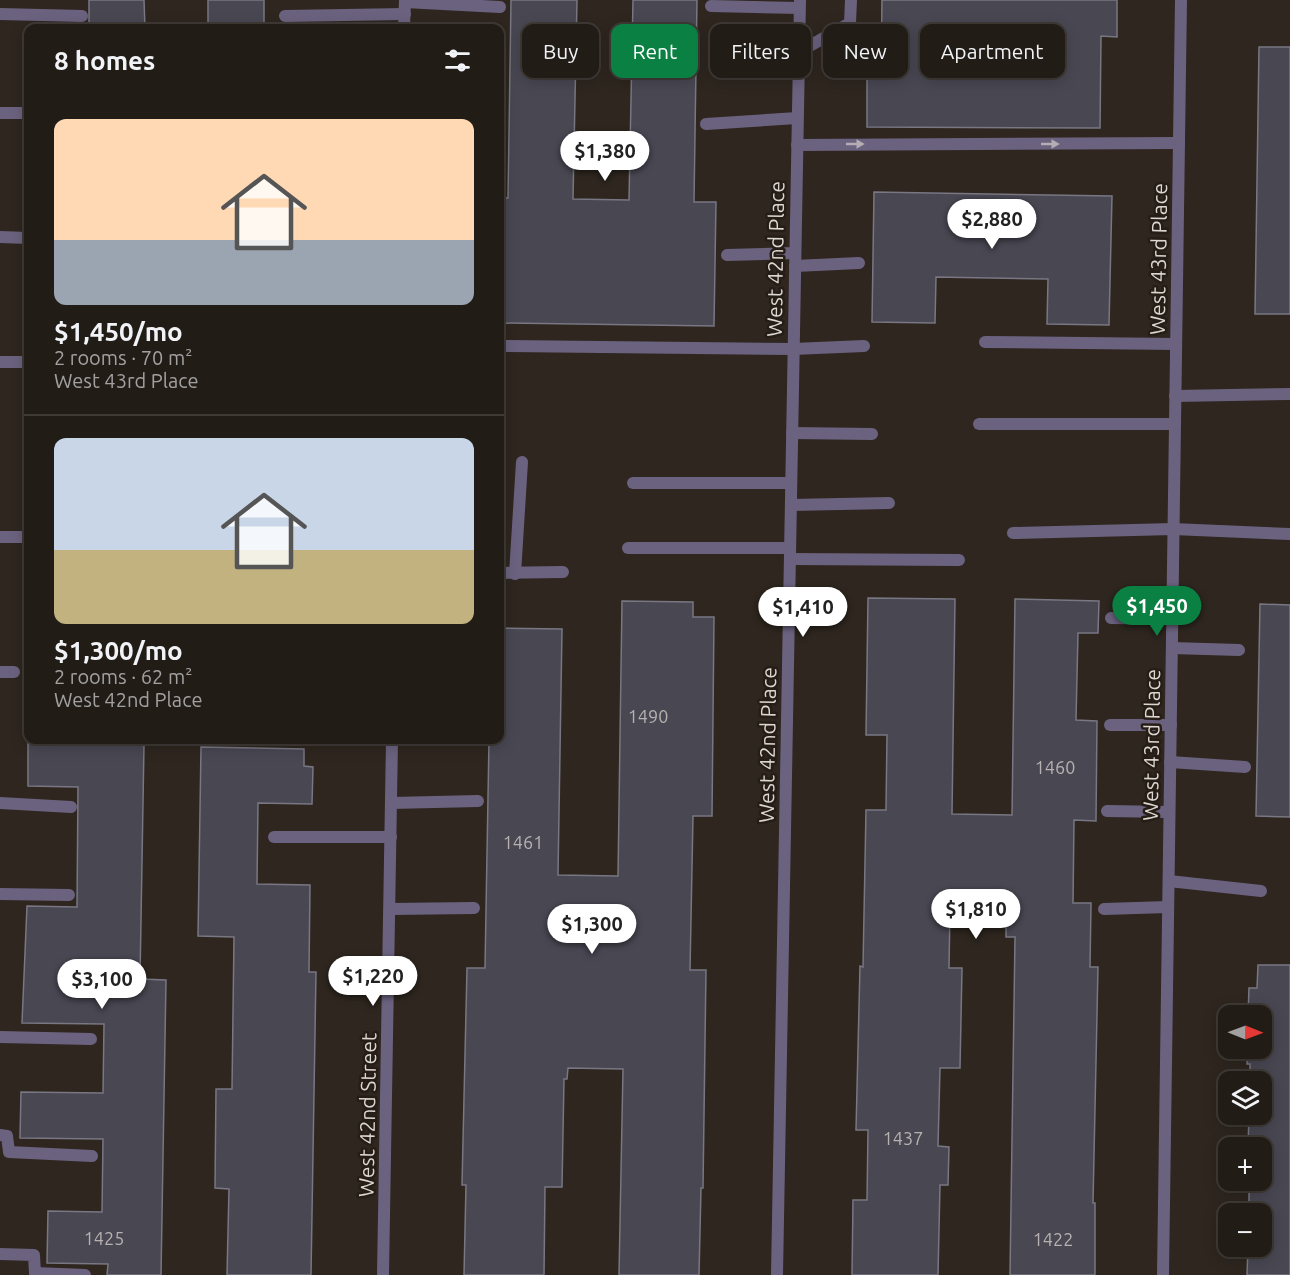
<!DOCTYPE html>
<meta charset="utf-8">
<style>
:root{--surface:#221c17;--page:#2a2520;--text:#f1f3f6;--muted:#a2a1a1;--line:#3f3a36;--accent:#0b8043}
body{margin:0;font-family:Ubuntu,sans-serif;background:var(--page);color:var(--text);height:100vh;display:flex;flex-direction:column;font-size:22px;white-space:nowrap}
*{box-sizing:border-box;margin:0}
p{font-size:20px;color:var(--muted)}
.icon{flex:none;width:33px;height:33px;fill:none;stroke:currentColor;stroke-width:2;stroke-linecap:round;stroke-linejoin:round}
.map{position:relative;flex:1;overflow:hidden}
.side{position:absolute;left:24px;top:24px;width:480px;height:720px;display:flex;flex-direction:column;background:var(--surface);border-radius:12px;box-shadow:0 3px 15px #0003,0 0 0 2px var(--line)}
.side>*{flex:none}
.banner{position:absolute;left:522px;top:24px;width:570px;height:54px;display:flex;gap:12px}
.needle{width:39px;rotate:91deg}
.buttons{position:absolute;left:1218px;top:1005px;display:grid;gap:12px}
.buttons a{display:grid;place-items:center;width:54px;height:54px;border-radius:12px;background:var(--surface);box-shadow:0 3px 15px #0003,0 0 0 2px var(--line);font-size:30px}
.price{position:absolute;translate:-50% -51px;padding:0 14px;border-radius:21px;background:#fff;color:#222;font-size:20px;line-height:39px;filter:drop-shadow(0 2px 3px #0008)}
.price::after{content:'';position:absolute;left:50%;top:36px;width:18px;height:14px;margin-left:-9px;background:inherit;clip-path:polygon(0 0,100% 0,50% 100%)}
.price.on{background:var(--accent);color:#fff}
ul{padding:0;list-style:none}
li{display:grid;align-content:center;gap:12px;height:318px;padding:0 30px}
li+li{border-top:2px solid var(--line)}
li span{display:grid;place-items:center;height:186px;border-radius:12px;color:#555}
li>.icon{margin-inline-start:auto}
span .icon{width:108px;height:108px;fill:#fffc;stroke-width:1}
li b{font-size:26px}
h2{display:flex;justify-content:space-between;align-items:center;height:72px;padding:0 30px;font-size:26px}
.tag{padding:0 21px;border-radius:12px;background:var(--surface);box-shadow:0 3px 15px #0003,0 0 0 2px var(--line);font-size:21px;line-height:54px}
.tag.on{background:var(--accent);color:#fff}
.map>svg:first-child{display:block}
</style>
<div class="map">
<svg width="1290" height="1275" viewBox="0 0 1290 1275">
<rect width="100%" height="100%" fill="#2e261f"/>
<g fill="#484752" stroke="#787783" stroke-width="1.5">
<polygon points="89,0 144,0 145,28 89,28"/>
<rect x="208" y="0" width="56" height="28"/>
<polygon points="511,0 577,0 573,199 629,200 633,0 697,0 694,202 716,202 714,326 500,323 500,198 508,198"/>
<polygon points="882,0 1117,0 1117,37 1101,36 1100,128 867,127 867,71 881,71"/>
<polygon points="1259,47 1290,47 1290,314 1255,314"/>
<polygon points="874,192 1112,196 1109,325 1047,324 1048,279 936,277 935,323 872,322"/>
<polygon points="868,598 955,599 952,814 1012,815 1015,599 1099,601 1098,633 1078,633 1076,720 1097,721 1096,821 1074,820 1073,903 1091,903 1090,967 1098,967 1093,1203 1095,1203 1095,1275 1010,1275 1015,937 1006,937 1006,911 950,910 949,968 962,968 960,1068 940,1068 938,1146 949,1147 948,1185 940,1185 938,1275 852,1275 853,1200 867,1200 868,1130 856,1130 860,966 863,967 866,810 886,810 887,735 866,735"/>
<polygon points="622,601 693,602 693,617 714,617 712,816 693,816 690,970 706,970 703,1188 701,1188 699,1275 619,1275 623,1069 568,1068 567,1079 564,1079 562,1187 545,1187 544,1275 464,1275 466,1185 462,1185 467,968 485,968 489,740 500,740 500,628 562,629 558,875 618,876"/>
<polygon points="1260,604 1290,605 1290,817 1256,816"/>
<polygon points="28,742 144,744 140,979 166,980 161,1275 107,1275 108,1264 47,1263 48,1211 102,1212 103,1139 20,1138 21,1092 103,1093 104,1024 22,1023 27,906 77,907 78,787 28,786"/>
<polygon points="201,747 304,749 304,766 313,767 312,804 258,803 257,884 310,885 309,972 316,972 311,1275 227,1275 229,1189 215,1188 216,1089 232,1089 234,937 198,936"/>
<polygon points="1258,965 1290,965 1290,1275 1247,1275 1248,1246 1262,1246 1262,1214 1249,1214 1249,1181 1248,1181 1262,1180 1262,1148 1248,1148 1249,1114 1262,1114 1262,1082 1250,1082 1250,1064 1247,1064 1248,1048 1262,1048 1262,1016 1248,1016 1249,988 1257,988"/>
</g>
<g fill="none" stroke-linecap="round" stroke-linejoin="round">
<g stroke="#6b627f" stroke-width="12">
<polyline points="405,2 500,7"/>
<polyline points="711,6 799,8"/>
<polyline points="0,14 82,16"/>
<polyline points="285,16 405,14"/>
<polyline points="799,52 850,23 851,0"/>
<polyline points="0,113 28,113"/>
<polyline points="706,124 797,118"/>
<polyline points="797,145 1179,143"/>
<polyline points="0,237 28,238"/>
<polyline points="727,255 795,253"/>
<polyline points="795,266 859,263"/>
<polyline points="985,342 1176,344"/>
<polyline points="500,346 793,349 864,346"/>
<polyline points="0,362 28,362"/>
<polyline points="979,424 1174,424"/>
<polyline points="792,433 872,434"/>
<polyline points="633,483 791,483"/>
<polyline points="791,505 889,503"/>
<polyline points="1013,533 1173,529 1290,534"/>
<polyline points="0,537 28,537"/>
<polyline points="628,548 790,548"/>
<polyline points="790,559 959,560"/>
<polyline points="500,573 563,572"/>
<polyline points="515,574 522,462"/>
<polyline points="1111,618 1172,619"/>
<polyline points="1172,648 1239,650"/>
<polyline points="0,672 14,672"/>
<polyline points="1110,725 1171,725"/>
<polyline points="1170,762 1245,767"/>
<polyline points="0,803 71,807"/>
<polyline points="391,803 478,801"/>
<polyline points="1107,811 1169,812"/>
<polyline points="274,837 391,837"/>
<polyline points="1169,881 1261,891"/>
<polyline points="0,894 69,895"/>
<polyline points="390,909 474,908"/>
<polyline points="1104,909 1168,907"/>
<polyline points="0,1037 91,1039"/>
<polyline points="0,1135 7,1136 9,1152 92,1156"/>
<polyline points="0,1254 34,1255 35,1273 85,1275"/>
</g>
<g stroke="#6b627f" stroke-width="12">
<polyline points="404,28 405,0"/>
<polyline points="1175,396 1290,394"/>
<polyline points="383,1275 392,740"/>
<polyline points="777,1275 800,0"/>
<polyline points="1163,1275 1181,0"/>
</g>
</g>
<defs><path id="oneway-solid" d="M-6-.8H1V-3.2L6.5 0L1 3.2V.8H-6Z" transform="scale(1.5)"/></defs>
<g fill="#b4adb4">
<use href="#oneway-solid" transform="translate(855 144)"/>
<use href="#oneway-solid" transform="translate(1050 144)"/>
</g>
<g text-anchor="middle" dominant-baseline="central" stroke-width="5" stroke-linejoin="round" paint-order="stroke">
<g font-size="18" fill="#b7b2b1">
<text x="648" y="716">1490</text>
<text x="1055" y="767">1460</text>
<text x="523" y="842">1461</text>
<text x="903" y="1138">1437</text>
<text x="104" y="1238">1425</text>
<text x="1053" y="1239">1422</text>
</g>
<g font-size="21" fill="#dcd6d1" stroke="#251d16">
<text transform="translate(775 259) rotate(-89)">West 42nd Place</text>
<text transform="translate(1158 259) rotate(-89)">West 43rd Place</text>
<text transform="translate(767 745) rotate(-89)">West 42nd Place</text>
<text transform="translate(1151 745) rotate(-89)">West 43rd Place</text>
<text transform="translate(367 1115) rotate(-89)">West 42nd Street</text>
</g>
</g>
</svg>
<div class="buttons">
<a><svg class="needle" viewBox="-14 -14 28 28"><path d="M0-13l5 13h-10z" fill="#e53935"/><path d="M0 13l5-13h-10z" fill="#a2a1a1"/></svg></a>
<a><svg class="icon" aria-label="layers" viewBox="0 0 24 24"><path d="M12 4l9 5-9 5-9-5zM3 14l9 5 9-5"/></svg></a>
<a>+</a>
<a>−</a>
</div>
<b class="price" style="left:605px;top:182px">$1,380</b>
<b class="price" style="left:992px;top:250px">$2,880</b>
<b class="price on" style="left:1157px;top:637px">$1,450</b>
<b class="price" style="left:803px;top:638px">$1,410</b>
<b class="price" style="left:976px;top:940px">$1,810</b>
<b class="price" style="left:592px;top:955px">$1,300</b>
<b class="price" style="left:373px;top:1007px">$1,220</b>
<b class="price" style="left:102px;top:1010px">$3,100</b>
<div class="banner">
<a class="tag">Buy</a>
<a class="tag on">Rent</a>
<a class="tag">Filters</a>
<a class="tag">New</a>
<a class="tag">Apartment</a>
</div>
<section class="side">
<h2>8 homes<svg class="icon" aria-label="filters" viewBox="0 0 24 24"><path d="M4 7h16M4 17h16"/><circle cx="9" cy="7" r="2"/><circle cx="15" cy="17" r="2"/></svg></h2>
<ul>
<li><span style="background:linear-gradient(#ffd9b3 65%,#9aa5b1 0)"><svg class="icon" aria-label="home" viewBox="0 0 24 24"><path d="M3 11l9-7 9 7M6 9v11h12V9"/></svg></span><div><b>$1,450/mo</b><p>2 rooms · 70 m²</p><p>West 43rd Place</p></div></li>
<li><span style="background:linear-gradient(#c9d6e8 60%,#c2b280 0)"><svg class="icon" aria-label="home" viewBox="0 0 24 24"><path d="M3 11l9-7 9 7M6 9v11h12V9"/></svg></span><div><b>$1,300/mo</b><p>2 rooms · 62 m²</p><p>West 42nd Place</p></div></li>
</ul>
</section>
</div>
